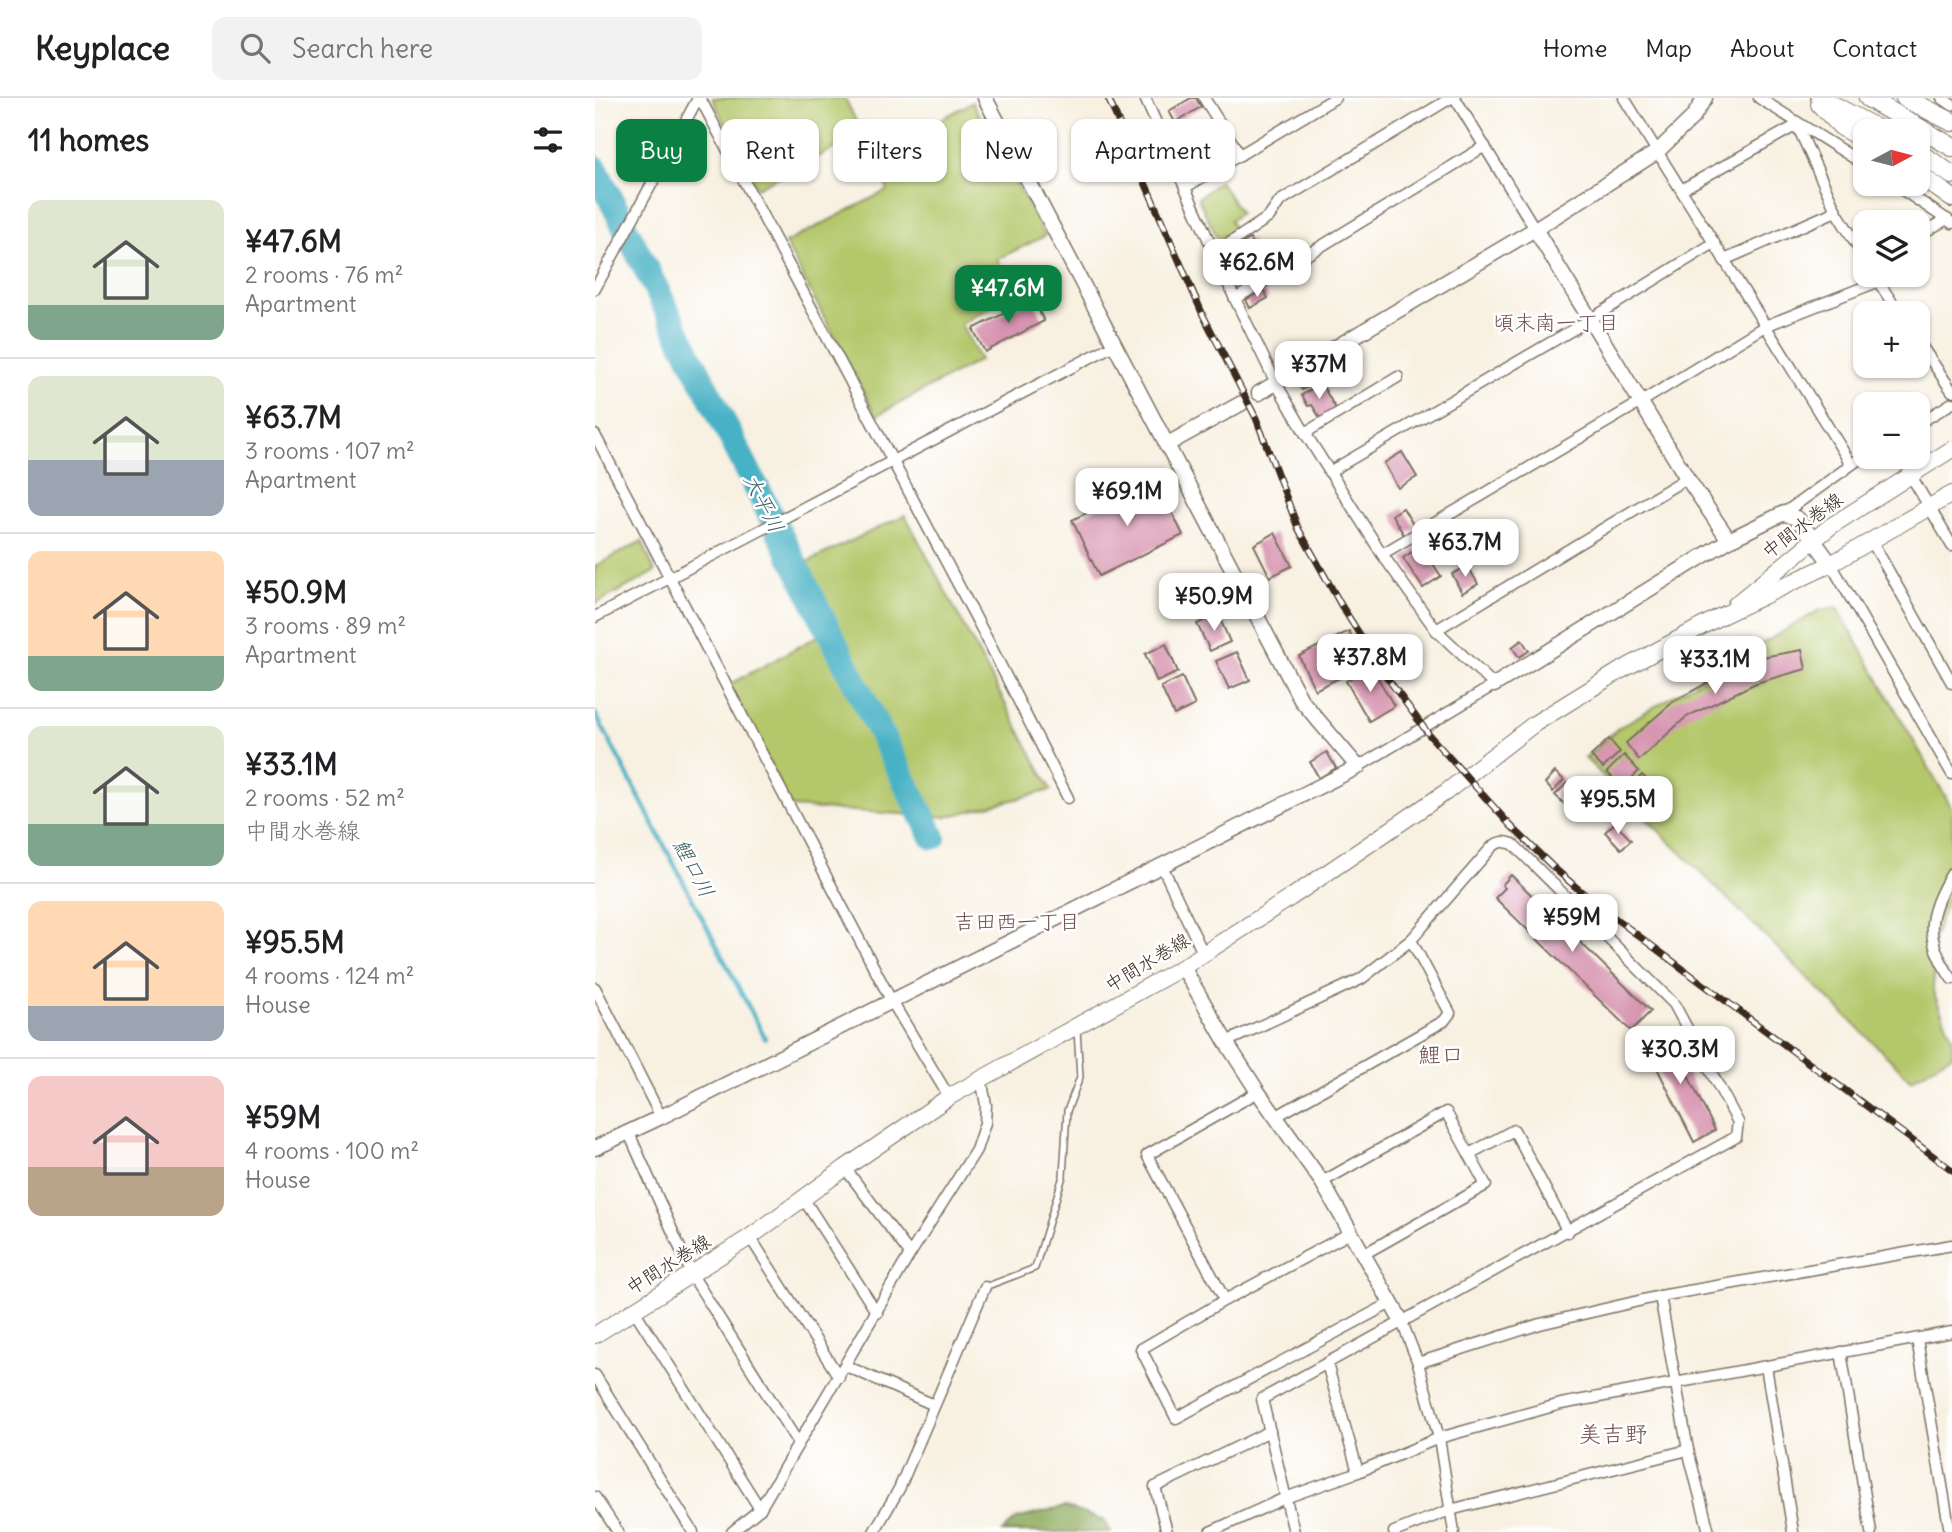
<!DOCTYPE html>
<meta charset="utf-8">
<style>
:root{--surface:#fff;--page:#f2f2f2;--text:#202124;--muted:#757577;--line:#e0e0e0;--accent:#0b8043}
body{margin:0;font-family:Delius,"Klee One",sans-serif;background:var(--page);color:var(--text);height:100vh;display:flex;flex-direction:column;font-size:26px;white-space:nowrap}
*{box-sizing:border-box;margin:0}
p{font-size:23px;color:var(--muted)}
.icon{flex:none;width:38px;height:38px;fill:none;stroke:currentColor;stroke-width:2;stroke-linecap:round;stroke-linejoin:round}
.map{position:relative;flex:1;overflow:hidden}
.sheet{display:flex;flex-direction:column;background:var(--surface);width:595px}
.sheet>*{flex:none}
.guide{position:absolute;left:21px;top:21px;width:665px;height:63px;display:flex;gap:14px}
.needle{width:46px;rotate:83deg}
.controls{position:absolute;left:1258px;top:21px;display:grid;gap:14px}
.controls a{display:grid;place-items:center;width:77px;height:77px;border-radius:14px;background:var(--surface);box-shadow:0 2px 5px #0004;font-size:35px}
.price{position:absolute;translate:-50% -60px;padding:0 16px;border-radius:14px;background:#fff;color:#222;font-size:23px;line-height:46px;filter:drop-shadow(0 2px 4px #0008)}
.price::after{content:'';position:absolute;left:50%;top:42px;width:21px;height:16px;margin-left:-10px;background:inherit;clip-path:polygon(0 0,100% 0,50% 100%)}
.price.active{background:var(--accent);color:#fff}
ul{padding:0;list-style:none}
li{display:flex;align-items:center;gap:21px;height:175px;padding:0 28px}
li+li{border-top:2px solid var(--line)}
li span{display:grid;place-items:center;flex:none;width:196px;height:140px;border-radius:14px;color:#555}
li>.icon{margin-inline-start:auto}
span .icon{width:84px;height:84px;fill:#fffc;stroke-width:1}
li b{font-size:30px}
h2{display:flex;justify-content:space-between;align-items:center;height:84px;padding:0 28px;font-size:30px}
.tag{padding:0 24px;border-radius:14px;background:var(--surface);box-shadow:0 2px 5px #0004;font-size:24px;line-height:63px}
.tag.active{background:var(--accent);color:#fff}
header{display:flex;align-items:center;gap:42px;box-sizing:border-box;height:98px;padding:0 35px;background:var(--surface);border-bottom:2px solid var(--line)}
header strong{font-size:33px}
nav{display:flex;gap:38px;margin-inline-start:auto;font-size:24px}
.search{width:490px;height:63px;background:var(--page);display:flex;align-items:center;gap:18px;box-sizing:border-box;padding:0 24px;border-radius:14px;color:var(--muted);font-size:26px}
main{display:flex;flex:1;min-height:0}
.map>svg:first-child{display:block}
</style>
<header>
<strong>Keyplace</strong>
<div class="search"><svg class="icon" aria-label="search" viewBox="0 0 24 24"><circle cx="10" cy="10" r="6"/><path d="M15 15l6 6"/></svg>Search here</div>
<nav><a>Home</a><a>Map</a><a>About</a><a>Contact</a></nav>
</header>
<main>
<section class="sheet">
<h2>11 homes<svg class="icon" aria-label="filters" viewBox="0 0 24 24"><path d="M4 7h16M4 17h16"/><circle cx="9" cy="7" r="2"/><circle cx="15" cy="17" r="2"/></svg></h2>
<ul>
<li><span style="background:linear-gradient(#dfe7d0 75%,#7fa58c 0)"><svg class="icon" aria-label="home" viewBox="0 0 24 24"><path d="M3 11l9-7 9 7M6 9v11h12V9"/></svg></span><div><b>¥47.6M</b><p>2 rooms · 76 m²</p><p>Apartment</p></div></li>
<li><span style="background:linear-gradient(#dfe7d0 60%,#9aa5b1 0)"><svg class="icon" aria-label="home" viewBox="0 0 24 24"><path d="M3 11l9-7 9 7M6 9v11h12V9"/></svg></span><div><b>¥63.7M</b><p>3 rooms · 107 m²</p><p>Apartment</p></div></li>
<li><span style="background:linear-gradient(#ffd9b3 75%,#7fa58c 0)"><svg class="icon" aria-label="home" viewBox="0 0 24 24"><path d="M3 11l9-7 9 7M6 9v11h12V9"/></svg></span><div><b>¥50.9M</b><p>3 rooms · 89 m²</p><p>Apartment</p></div></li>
<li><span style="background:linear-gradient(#dfe7d0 70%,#7fa58c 0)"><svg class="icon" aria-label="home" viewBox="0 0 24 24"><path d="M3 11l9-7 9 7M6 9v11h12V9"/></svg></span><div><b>¥33.1M</b><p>2 rooms · 52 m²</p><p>中間水巻線</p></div></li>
<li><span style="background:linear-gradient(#ffd9b3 75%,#9aa5b1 0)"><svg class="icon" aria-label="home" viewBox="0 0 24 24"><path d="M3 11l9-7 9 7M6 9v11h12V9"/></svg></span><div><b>¥95.5M</b><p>4 rooms · 124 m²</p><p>House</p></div></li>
<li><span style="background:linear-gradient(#f6c9c9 65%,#b9a48a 0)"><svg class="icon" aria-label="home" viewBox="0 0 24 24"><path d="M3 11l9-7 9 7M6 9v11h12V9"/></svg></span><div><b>¥59M</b><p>4 rooms · 100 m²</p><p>House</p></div></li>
</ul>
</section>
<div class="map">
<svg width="1357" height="1434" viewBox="0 0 1357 1434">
<rect width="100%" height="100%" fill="#fff"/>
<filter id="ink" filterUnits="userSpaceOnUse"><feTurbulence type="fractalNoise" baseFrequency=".0143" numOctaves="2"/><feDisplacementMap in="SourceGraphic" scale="14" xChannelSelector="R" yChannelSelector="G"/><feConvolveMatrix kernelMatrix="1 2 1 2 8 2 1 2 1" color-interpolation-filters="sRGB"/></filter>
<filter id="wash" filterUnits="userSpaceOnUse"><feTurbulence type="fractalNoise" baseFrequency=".00686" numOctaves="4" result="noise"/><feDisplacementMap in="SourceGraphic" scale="28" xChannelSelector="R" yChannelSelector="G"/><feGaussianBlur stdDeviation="1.57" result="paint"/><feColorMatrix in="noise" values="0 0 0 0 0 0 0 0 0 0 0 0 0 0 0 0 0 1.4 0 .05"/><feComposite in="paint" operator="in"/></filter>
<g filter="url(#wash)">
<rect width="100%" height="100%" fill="#f8f1e2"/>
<g fill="#b4c76a" stroke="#787844" stroke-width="2">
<polygon points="117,0 250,0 267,36 162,90"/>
<polygon points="377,4 450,138 402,161 417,197 366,226 385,262 281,318 190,145 293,92 277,60"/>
<polygon points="625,83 645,115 635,122 639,132 623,142 603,100"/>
<polygon points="310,417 456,692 351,719 196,709 134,587 241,528 210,465"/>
<polygon points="47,443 60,474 0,506 0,468"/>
<polygon points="1242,509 1357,710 1357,789 1339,839 1338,894 1357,939 1357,957 1316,982 990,660 1023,630 1225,512"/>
</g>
<polygon fill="#8fac5e" stroke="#656b3e" stroke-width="2" points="469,1409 509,1422 516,1434 407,1434 421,1421"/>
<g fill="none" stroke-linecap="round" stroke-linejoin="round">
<polyline stroke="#46b1c5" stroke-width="4.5" points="0,615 170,940"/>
<polyline stroke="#46b1c5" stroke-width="26" points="0,70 338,739"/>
</g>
<g id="blocks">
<g fill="#d895b1">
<polygon points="596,0 601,0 606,9 580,24 574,13"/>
<polygon points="626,35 636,52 596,77 586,60"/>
<polygon points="655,141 671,171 652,181 641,161 638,162 633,153"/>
<polygon points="669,192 673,200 655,210 651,202"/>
<polygon points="438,201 449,223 390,254 378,231"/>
<polygon points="719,275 724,283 707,292 703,285"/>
<polygon points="726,285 741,311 725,320 717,307 713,308 707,297"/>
<polygon points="807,354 822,379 803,390 789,365"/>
<polygon points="561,381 588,437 504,478 477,422"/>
<polygon points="808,410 820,430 809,437 797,417"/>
<polygon points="680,435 697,468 675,479 659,447"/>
<polygon points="826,448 846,478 828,490 808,460"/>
<polygon points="873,468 883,486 867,495 857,476"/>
<polygon points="623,516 635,544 615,553 602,526"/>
<polygon points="754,533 771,567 720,592 704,558"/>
<polygon points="927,542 934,553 924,559 917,549"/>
<polygon points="571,546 583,574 562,584 550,556"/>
<polygon points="1207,552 1211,571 1161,585 1091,619 1044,662 1031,645 1079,603 1156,561"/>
<polygon points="642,554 655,582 634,591 621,563"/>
<polygon points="776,568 799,608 774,623 751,583"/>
<polygon points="587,579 600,607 579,617 566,589"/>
<polygon points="1014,641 1025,654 1008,670 996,658"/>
<polygon points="732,654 741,670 724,680 715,664"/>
<polygon points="1029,657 1044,673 1027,690 1012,674"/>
<polygon points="960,674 969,682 958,694 950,685"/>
<polygon points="1047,677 1060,690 1043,707 1031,694"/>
<polygon points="972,685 994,706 982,718 960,697"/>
<polygon points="1020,725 1036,742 1026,751 1010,734"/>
<polygon points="916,777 1056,913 1036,933 900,800 910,790 907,787"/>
<polygon points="1070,931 1120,1032 1099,1044 1051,948 1061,943 1058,937"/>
</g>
</g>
</g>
<g filter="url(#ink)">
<use href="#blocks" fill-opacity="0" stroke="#7d7063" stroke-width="2"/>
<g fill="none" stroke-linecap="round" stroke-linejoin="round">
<defs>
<polyline id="service" points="390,1189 440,1170 468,1078 472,1013 485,979 482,932"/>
<g id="minor">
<polyline points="105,0 391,539 473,700"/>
<polyline points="550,0 640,201 681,285 710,335 787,456 841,532 899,587 763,669"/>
<polyline points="609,0 645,57"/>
<polyline points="860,0 940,131"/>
<polyline points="1029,0 1256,366"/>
<polyline points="1164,0 1270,67"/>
<polyline points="1347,0 1357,7"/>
<polyline points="1299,86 1357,125"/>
<polyline points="591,89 740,0"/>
<polyline points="1086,92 1202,27 1241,113 1270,160"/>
<polyline points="1323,138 1352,121"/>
<polyline points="620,155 674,119 685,103 856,0"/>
<polyline points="1129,162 1241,113"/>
<polyline points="1279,177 1304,215"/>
<polyline points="0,191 103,0"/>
<polyline points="640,201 890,48"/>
<polyline points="1323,243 1357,293"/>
<polyline points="1323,326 1357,305"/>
<polyline points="710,335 803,279"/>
<polyline points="0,337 296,902 354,999"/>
<polyline points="734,374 996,221 1119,145"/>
<polyline points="1315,376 1357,448"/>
<polyline points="1189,415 1270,357"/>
<polyline points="1276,442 1357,585"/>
<polyline points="787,456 1046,304 1170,228 1282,184"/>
<polyline points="1236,466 1357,676"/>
<polyline points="0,519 519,247"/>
<polyline points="841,532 1092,380"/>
<polyline points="567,768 608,855"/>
<path d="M1357,775C1332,816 1328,840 1357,881"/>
<polyline points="0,890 66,1019"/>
<path d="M631,944L766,881L816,842L897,749C904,743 909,743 918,746L1079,906L1143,1024L1141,1039L667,1301L699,1434"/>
<polyline points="663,994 552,1057 630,1202 546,1251 581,1320 796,1205"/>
<polyline points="680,1019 849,923 855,915 816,842"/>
<polyline points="33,1033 97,1177 203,1345"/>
<polyline points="874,1056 919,1032 973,1134"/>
<polyline points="250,1070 315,1156"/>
<polyline points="727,1084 851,1014 891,1087 769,1156"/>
<polyline points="208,1100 282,1215"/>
<polyline points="155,1139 244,1279"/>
<polyline points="1065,1198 1093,1352 1114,1434"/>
<polyline points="630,1202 757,1134"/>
<polyline points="39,1212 165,1411"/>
<polyline points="807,1224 823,1265 844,1340 859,1434"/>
<polyline points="1322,1241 1355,1434"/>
<polyline points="1246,1254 1276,1434"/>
<polyline points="823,1265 945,1226 1065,1198 1357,1147"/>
<polyline points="732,1266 763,1374"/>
<polyline points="251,1268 339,1307"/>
<polyline points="1171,1268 1198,1434"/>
<polyline points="0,1277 98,1434"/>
<polyline points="0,1399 23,1434"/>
<polyline points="137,1434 165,1411 315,1156 381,1052 390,1025 391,1007 386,980"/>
<polyline points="279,1434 304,1391 390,1189"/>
<polyline points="572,1434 560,1389 675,1333"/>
<polyline points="615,1434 690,1400 763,1374 844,1340 966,1306 1357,1234"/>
<polyline points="799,1434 855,1412 1093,1352"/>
</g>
<g id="tertiary">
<polyline points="940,131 1092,380 1134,442"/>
<polyline points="664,295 940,131 1062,54 1098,19 1110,0"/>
<polyline points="571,347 647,305"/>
<polyline points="899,587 1134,442 1189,415 1203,421 1236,466"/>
<polyline points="588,869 631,944 663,994 727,1084 807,1224"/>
<polyline points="0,1050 66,1019 763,669 706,602 390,0"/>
</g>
<g id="secondary">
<polyline points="1141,506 1236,428 1357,351"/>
<polyline points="0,1237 155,1139 250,1070 354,999 588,869 695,800 851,694 939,626 1023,574 1122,520 1236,466 1357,396"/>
</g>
<g id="trunk">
<polyline points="1225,0 1286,33"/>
<polyline points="1273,0 1357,49"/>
<polyline points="1310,0 1357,24"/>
<polyline points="1225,6 1246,28 1270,43"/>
<polyline points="1323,54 1357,77"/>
<polyline points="1323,76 1357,100"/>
</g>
</defs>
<use href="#service" stroke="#7d7063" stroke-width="8"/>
<use href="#minor" stroke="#7d7063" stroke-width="13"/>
<use href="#tertiary" stroke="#7d7063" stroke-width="17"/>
<use href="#secondary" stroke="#7d7063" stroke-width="18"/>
<use href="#trunk" stroke="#7d7063" stroke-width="20"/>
<use href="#service" stroke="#fff" stroke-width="5"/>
<use href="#minor" stroke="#fff" stroke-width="10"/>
<use href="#tertiary" stroke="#fff" stroke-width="14"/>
<use href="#secondary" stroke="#fff" stroke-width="16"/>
<use href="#trunk" stroke="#fff" stroke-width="18"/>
<defs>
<polyline id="rail" points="513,0 608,217 661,320 703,430 746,507 793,581 835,638 915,727 959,770 997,803 1357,1072"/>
</defs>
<use href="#rail" stroke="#3b2a1e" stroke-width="7"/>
<use href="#rail" stroke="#fff" stroke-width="4.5" stroke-dasharray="13" stroke-linecap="butt"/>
</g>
</g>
<g text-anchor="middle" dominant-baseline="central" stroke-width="5" stroke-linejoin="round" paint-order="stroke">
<g font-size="19" fill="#3b2a1e" stroke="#fff">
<text transform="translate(1207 427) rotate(-37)">中間水巻線</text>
<text transform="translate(552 864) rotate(-31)">中間水巻線</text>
<text transform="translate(73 1166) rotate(-32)">中間水巻線</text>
</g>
<g font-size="21" fill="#724f51" stroke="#fff">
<text x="961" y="224">頃末南一丁目</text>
<text x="422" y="823">吉田西一丁目</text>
</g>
<g font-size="21" font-style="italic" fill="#3f6061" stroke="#fff">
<text transform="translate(169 405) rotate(63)">大平川</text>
<text transform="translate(99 770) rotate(62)">鯉口川</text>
</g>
<g font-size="23" fill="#724f51" stroke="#fff">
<text x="846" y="956">鯉口</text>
<text x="1018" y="1335">美吉野</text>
</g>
</g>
</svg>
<div class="controls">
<a><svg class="needle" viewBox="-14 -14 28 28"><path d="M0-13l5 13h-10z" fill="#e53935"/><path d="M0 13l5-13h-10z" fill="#757577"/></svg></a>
<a><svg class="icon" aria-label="layers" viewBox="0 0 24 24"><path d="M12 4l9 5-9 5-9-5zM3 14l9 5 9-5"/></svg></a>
<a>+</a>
<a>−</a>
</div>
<b class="price" style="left:662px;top:201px">¥62.6M</b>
<b class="price active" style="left:413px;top:227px">¥47.6M</b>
<b class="price" style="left:724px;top:303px">¥37M</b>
<b class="price" style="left:532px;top:430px">¥69.1M</b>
<b class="price" style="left:870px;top:481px">¥63.7M</b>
<b class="price" style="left:619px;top:535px">¥50.9M</b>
<b class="price" style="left:775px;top:596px">¥37.8M</b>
<b class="price" style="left:1120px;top:598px">¥33.1M</b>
<b class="price" style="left:1023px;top:738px">¥95.5M</b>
<b class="price" style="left:977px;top:856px">¥59M</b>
<b class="price" style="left:1085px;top:988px">¥30.3M</b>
<div class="guide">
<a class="tag active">Buy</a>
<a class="tag">Rent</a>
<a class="tag">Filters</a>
<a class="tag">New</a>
<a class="tag">Apartment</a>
</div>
</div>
</main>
